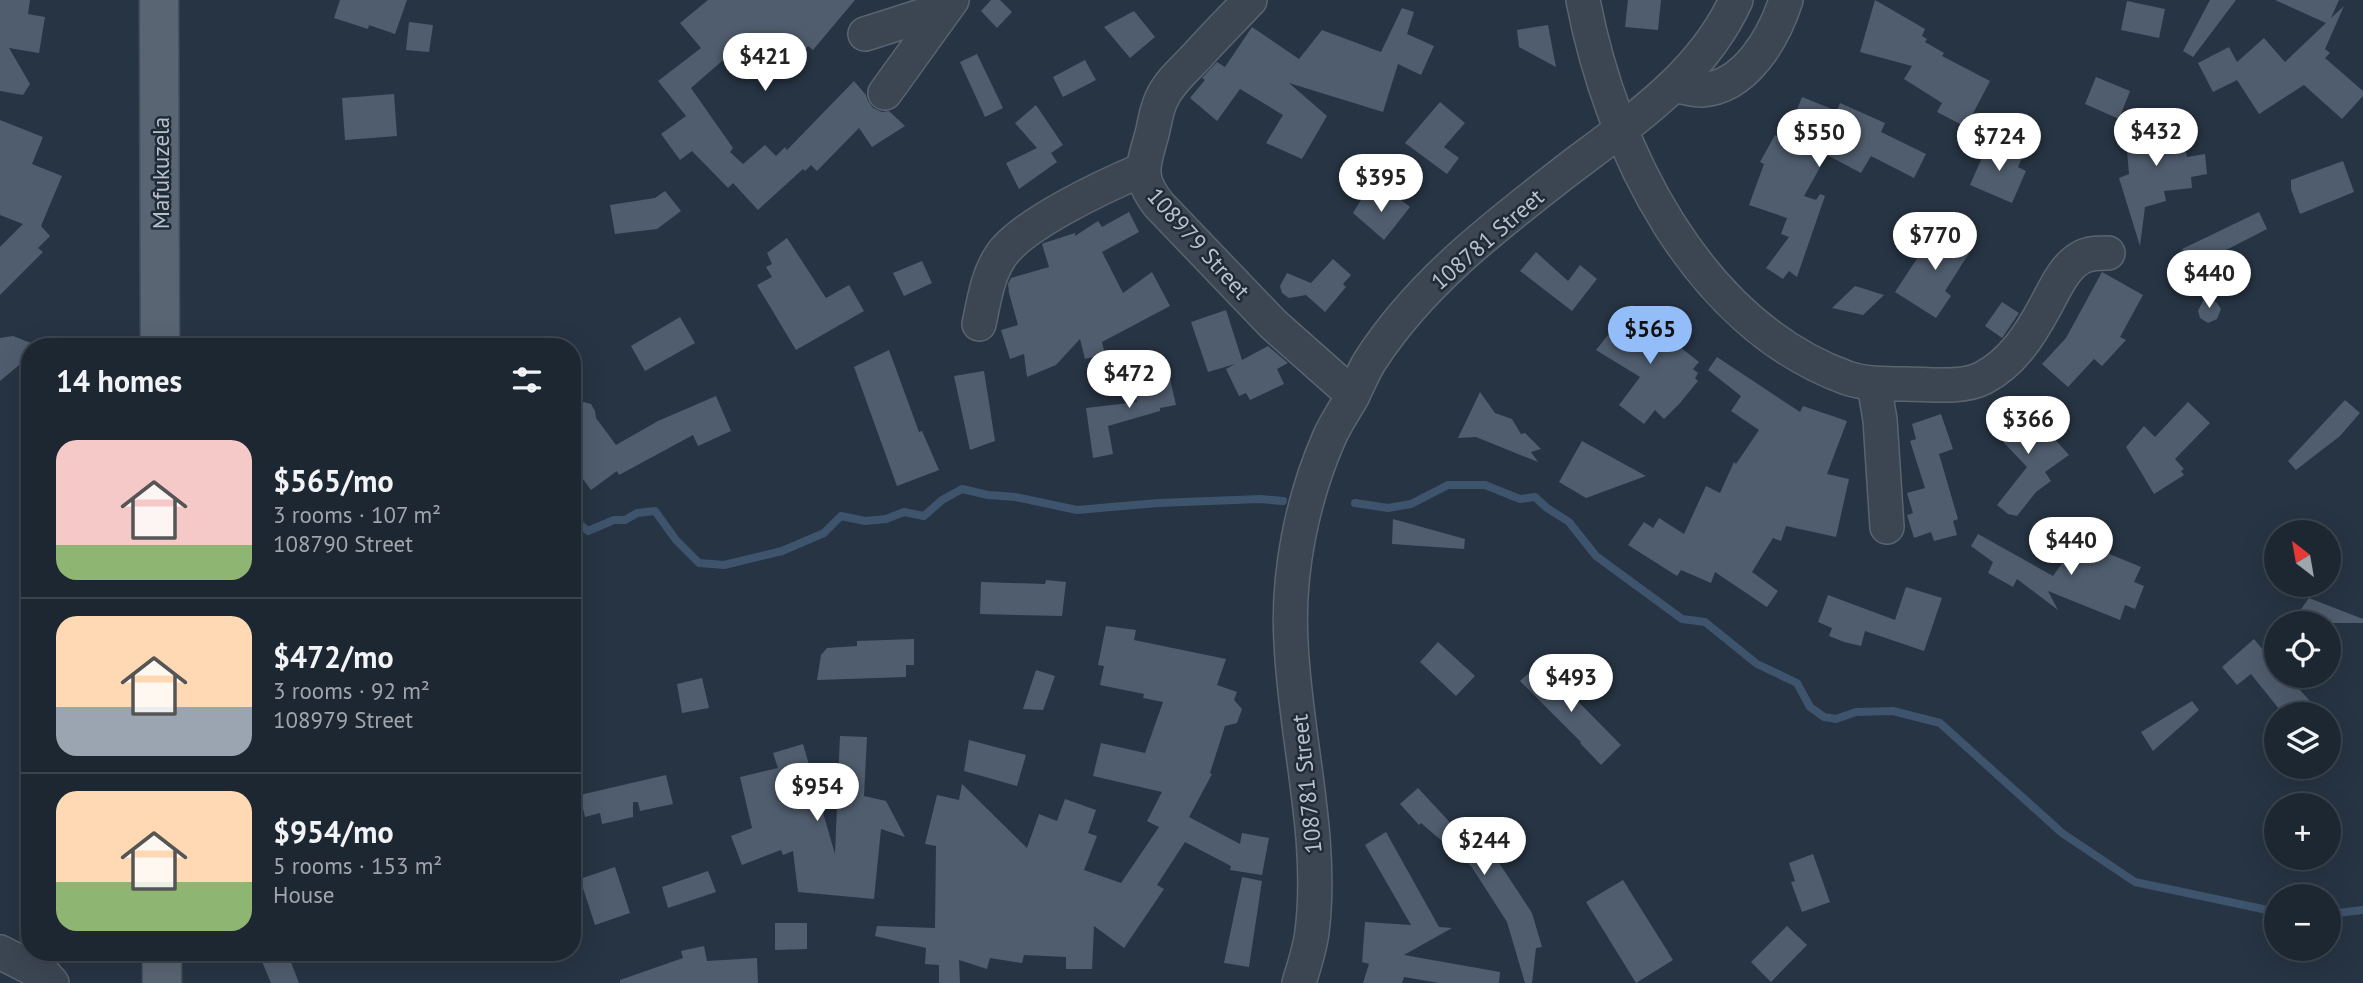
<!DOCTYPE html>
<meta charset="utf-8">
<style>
:root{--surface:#1d2732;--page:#252f3a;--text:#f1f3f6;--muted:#a0a5ac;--line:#3b444d;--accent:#93bdf8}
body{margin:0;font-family:"PT Sans",sans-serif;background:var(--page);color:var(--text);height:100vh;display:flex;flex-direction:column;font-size:26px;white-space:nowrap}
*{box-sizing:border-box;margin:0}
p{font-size:23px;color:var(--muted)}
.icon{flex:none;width:38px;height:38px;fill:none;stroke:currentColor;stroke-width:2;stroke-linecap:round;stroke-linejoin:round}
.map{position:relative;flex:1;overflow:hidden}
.side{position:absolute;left:21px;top:338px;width:560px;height:623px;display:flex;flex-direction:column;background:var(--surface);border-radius:28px;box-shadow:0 7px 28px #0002,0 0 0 2px var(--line)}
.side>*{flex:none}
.needle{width:46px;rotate:329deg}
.tools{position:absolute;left:2264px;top:520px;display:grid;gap:14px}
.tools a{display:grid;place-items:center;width:77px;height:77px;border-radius:50%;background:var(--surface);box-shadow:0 7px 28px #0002,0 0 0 2px var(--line);font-size:35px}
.price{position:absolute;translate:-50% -60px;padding:0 16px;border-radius:24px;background:#fff;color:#222;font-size:23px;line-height:46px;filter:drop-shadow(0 2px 4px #0008)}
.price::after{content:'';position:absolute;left:50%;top:42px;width:21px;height:16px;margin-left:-10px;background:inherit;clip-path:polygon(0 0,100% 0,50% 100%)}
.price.selected{background:var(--accent);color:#111}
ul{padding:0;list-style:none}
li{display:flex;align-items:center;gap:21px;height:175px;padding:0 35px}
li+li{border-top:2px solid var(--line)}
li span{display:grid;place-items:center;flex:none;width:196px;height:140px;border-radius:21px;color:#555}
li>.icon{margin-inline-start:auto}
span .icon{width:84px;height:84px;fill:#fffc;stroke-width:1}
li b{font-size:30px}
h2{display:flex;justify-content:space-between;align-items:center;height:84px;padding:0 35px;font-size:30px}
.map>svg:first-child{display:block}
</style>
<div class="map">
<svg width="2363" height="983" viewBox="0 0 2363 983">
<rect width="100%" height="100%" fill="#273443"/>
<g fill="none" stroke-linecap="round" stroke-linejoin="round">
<g stroke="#3e536c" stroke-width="8">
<polyline points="1355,503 1388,508 1411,504 1448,485 1485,485 1520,499 1535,497 1547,508 1569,522 1596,556 1682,619 1705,622 1757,664 1797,683 1810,707 1824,717 1836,719 1856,712 1893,711 1940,723 2062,833 2135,882 2277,912"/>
<polyline points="572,518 588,531 614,520 625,520 637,513 655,511 676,540 699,563 724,565 782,551 824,533 841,516 865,521 886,519 904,512 924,516 942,500 962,489 988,495 1015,497 1077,510 1158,503 1260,499 1283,501"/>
<polyline points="2329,914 2363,910"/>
</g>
</g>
<g fill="#505d6e">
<polygon points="0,0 30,0 28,14 45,17 39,53 9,48 30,84 23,95 0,91"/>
<polygon points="340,0 407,0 395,34 369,25 368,29 334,18"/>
<polygon points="708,0 855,0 813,50 808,46 800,57 776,39 760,47 753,34 691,88 733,148 730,152 743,164 765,145 776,156 785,147 787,150 854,81 866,95 868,101 873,108 882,112 889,111 905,126 872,147 859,128 817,171 811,165 805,171 803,169 758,210 733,183 728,188 692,151 680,160 661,134 686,116 658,81 701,48 680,23"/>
<polygon points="991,0 1000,0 1012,12 997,28 981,11"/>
<polygon points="1628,0 1661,0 1658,30 1625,27"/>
<polygon points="1875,0 1925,29 1922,36 1927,39 1925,42 1944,53 1942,56 1990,81 1966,127 1937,112 1942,103 1904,79 1912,66 1860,52"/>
<polygon points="2210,0 2236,0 2193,57 2183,51"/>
<polygon points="2275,0 2339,0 2331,18 2344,6 2325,49 2330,53 2325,58 2363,91 2363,96 2342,119 2304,85 2259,114 2237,80 2213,92 2198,63 2229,47 2237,62 2264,38 2285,62 2326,23"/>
<polygon points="2127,1 2165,9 2159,38 2121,30"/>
<polygon points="1402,8 1414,12 1407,34 1434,46 1421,75 1398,64 1383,112 1289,83 1327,116 1302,159 1266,143 1283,115 1240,89 1217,121 1190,98 1205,80 1202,78 1217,62 1225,67 1252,27 1299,59 1322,30 1381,52"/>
<polygon points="1134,11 1155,37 1130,58 1104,27"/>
<polygon points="409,22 433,25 429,52 406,50"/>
<polygon points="1548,25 1556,67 1519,47 1517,30"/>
<polygon points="977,54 1003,108 985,117 960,62"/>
<polygon points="1085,60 1096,80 1063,97 1053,77"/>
<polygon points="2096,77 2130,91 2119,119 2085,104"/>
<polygon points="394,94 397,136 345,140 342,98"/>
<polygon points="1802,97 1837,111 1840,103 1885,123 1881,132 1926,154 1914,178 1871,156 1861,173 1827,155 1804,196 1816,200 1820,194 1825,196 1797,277 1789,271 1783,279 1766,268 1789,237 1781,234 1787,218 1749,205 1764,164 1760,162 1775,135 1785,140"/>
<polygon points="1440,102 1465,123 1444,147 1459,158 1447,174 1405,143"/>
<polygon points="1036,105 1063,145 1051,153 1057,162 1019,189 1006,163 1037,148 1015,123"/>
<polygon points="2172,116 2175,153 2186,152 2187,157 2205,154 2207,174 2191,177 2192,188 2164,191 2166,201 2145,207 2140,246 2119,178 2129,174 2125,126 2141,131 2148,118"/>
<polygon points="0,120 43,137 32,164 62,176 41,226 50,236 38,248 43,252 0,295 0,247 23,224 0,215"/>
<polygon points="1989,142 2023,156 2018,167 2026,171 2012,203 1970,185"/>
<polygon points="2343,161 2354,192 2300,214 2291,189 2291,180"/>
<polygon points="1367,190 1383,206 1393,194 1410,207 1384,240 1353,213"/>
<polygon points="665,191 681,211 657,229 615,234 610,205 655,198"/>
<polygon points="1129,212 1139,232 1102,252 1123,293 1152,272 1170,306 1102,342 1105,354 1085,359 1080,339 1056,365 1027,377 1024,354 1010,359 1001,330 1018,325 1009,293 1008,284 1011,278 1049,267 1042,244 1044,243 1075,233 1075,236 1098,221 1102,227"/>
<polygon points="2259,212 2267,229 2191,268 2182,249"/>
<polygon points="1939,225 1973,247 1945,291 1951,296 1936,318 1895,292"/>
<polygon points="787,238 826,298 849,285 864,311 796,350 757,285 772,277 766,267 772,264 767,253"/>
<polygon points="1536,252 1568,281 1580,265 1597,279 1572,311 1520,271"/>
<polygon points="1333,259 1351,275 1343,284 1346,287 1325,312 1306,295 1289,298 1282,293 1280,286 1287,273 1311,283"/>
<polygon points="922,261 932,283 904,296 893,273"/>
<polygon points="2102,272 2143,295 2120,337 2126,340 2102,366 2094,359 2068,387 2042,364 2066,338"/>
<polygon points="1855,286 1884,295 1863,315 1832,308"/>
<polygon points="2206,295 2217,303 2221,309 2217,319 2208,323 2200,318 2198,311"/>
<polygon points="2002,302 2019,313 2002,338 1985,326"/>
<polygon points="1632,305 1658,326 1656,328 1699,362 1693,369 1698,373 1695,378 1698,381 1680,403 1664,419 1655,410 1644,424 1619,405 1640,377 1596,350"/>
<polygon points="1226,310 1242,360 1268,346 1288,363 1277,369 1284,384 1250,400 1246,393 1239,396 1226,369 1235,364 1208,372 1191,322"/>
<polygon points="680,317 695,343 645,371 631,346"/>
<polygon points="13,336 31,343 24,361 0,381 0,338"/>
<polygon points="889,350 919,432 922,431 939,470 897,486 854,367"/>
<polygon points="1717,357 1800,412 1803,406 1847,421 1827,474 1849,479 1836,537 1786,526 1781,541 1773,538 1752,572 1778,591 1767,607 1715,572 1711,583 1681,570 1677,576 1628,545 1644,522 1653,528 1659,518 1684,534 1706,486 1720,493 1734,462 1736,464 1759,430 1731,411 1741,396 1708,370"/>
<polygon points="1168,370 1176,405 1160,408 1160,411 1108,426 1113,454 1093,458 1086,408 1137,402 1131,380"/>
<polygon points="984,371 995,441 970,450 954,376"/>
<polygon points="1480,392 1495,413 1512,419 1521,434 1525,433 1541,449 1531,452 1538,462 1476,437 1458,438"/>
<polygon points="716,396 731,431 698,446 693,435 619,475 617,471 591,490 572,464 572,406 584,402 591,404 595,411 596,418 616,445 658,421"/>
<polygon points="2345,400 2360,413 2340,436 2296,470 2288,461"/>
<polygon points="2188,402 2210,423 2175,459 2184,469 2181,471 2184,475 2154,494 2126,447 2144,426 2155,437"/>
<polygon points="2016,405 2025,414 2029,410 2069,455 2045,472 2051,481 2036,492 2017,516 2008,514 1997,505 2027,467 1991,429"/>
<polygon points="1941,414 1953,449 1939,454 1958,519 1953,521 1957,535 1934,541 1931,532 1914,538 1907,515 1913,513 1907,493 1925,488 1910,441 1916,439 1912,424"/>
<polygon points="1582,441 1646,476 1586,498 1559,482"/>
<polygon points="1393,519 1465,539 1464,549 1392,544"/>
<polygon points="1978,534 2053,576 2078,541 2141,567 2134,582 2144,586 2135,609 2125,605 2120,620 2048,591 2058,610 2017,579 2013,587 1988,573 1993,562 1971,546"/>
<polygon points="1046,580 1066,582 1062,616 980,614 981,582 1045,584"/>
<polygon points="1906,587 1942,598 1924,651 1865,631 1861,646 1844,642 1829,636 1832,628 1818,622 1828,595 1895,620"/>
<polygon points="2309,598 2363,619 2363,623 2291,623"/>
<polygon points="1106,626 1136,630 1134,640 1226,659 1217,685 1237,692 1234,700 1242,709 1237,723 1225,726 1210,773 1212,774 1189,817 1240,844 1242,833 1269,838 1262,875 1230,870 1231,866 1185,842 1157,885 1164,889 1124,948 1094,926 1092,969 1066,969 1066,957 1024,955 1022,963 990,958 987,969 959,960 960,983 939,983 939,965 925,964 926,948 875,936 877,926 935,928 936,846 925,844 937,795 959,800 962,784 1027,848 1039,814 1057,821 1065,799 1096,810 1088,833 1097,836 1084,870 1121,883 1159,827 1147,821 1162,792 1093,776 1101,743 1145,753 1163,702 1143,698 1144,694 1100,685 1104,666 1098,665"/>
<polygon points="914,639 914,665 906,665 906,677 817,680 821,655 827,648 857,646 857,641"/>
<polygon points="2254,639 2277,667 2277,676 2287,676 2322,714 2283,714 2251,674 2237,685 2222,667"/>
<polygon points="1438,642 1475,676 1456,696 1420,662"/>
<polygon points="1540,663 1621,745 1601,765 1580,743 1581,742 1520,681"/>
<polygon points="1036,670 1055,676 1043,710 1023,709"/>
<polygon points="702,678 709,708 682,713 677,684"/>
<polygon points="2192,701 2199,710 2153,751 2141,732"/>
<polygon points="840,736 867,737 864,796 886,801 905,837 881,829 874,899 798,892 793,851 783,855 781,850 742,865 731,836 752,828 740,777 778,768 773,753 803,744 835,854"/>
<polygon points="969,740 1026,755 1017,786 964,771"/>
<polygon points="666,775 673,804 640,811 638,802 633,802 633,817 602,824 600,813 585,817 580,795"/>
<polygon points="1418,788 1458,831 1465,824 1486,843 1532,913 1542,947 1536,948 1532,983 1525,983 1507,922 1471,866 1421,823 1419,825 1400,804"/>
<polygon points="1386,832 1439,927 1452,928 1404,955 1500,972 1499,983 1439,983 1404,977 1402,983 1363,983 1369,964 1362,962 1365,922 1411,925 1365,845"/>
<polygon points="1813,854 1830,902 1802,912 1791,882 1795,881 1789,863"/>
<polygon points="615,867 630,913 595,925 580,879"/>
<polygon points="708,871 716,892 668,908 662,887"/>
<polygon points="1242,877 1262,881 1249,967 1224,963"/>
<polygon points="1623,880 1673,960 1636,983 1586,902"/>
<polygon points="775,923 807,923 807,949 775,950"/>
<polygon points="1787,926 1807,945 1771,982 1751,962"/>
<polygon points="704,946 707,961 757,958 758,983 620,983 620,980 683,958 681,951"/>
<polygon points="258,952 287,952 299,983 271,983"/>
</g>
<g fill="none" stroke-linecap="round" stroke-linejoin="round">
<defs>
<g id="minor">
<path d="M1250,0C1232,19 1214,37 1197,56C1185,69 1170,81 1162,98C1156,110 1155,122 1152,134C1143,166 1137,177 1159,205L1273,324L1353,395"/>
<path d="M1583,0C1611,148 1696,323 1847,378C1865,384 1885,384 1905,384C1928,384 1962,389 1983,378C2012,363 2030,335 2045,307C2054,291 2064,266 2082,257C2090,253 2099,253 2108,253"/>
<polyline points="865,34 943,9"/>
<path d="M1675,85C1683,87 1693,90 1702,90C1746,87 1774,37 1786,0"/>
<polyline points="885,93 952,0"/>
<path d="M979,324C984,301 987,277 1000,257C1020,225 1106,185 1142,170"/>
<polyline points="1874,384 1880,420 1887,527"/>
<polyline points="0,952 45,975 52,983"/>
<path d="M1299,983C1304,966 1310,949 1312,932C1324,836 1295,738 1291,642C1287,574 1302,500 1329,438C1335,424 1344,411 1352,397C1358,385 1363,372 1370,361C1420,283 1494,227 1566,171C1630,122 1701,77 1736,0"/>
</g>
<g id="major">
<polyline points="159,0 160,346"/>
<polyline points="162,952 162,983"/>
</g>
</defs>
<use href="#minor" stroke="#5a6470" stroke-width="36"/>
<use href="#major" stroke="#454f5c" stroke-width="41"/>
<use href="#minor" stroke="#3c4653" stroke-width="33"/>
<use href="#major" stroke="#5a6573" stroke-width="38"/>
</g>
<g text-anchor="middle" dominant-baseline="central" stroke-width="5" stroke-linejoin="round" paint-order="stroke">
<g font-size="23" fill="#b9c1cc" stroke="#202b38">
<text transform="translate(160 173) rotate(-90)">Mafukuzela</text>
<text transform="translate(1487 239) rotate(-41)">108781 Street</text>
<text transform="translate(1199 243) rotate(48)">108979 Street</text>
<text transform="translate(1306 784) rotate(-96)">108781 Street</text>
</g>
</g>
</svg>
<div class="tools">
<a><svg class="needle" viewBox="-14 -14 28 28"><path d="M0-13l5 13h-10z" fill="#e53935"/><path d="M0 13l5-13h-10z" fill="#a0a5ac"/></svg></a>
<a><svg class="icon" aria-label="locate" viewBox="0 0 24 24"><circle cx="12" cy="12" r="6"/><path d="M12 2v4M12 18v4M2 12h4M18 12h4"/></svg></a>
<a><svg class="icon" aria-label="layers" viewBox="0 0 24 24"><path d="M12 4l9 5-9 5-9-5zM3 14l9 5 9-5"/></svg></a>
<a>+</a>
<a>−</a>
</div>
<b class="price" style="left:765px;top:93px">$421</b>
<b class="price" style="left:2156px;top:168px">$432</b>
<b class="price" style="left:1819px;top:169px">$550</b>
<b class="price" style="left:1999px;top:173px">$724</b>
<b class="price" style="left:1381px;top:214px">$395</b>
<b class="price" style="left:1935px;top:272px">$770</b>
<b class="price" style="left:2209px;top:310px">$440</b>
<b class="price selected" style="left:1650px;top:366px">$565</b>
<b class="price" style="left:1129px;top:410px">$472</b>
<b class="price" style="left:2028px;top:456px">$366</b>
<b class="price" style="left:2071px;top:577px">$440</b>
<b class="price" style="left:1571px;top:714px">$493</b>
<b class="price" style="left:817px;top:823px">$954</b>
<b class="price" style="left:1484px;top:877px">$244</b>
<section class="side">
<h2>14 homes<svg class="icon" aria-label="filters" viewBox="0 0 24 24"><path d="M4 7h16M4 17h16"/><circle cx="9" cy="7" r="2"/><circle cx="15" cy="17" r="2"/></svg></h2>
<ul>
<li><span style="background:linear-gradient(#f6c9c9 75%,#8fb573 0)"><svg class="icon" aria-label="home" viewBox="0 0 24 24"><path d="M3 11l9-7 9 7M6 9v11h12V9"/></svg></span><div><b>$565/mo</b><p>3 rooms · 107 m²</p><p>108790 Street</p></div></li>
<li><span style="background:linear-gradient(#ffd9b3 65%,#9aa5b1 0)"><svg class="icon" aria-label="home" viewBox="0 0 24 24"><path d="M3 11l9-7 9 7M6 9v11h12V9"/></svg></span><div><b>$472/mo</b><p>3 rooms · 92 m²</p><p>108979 Street</p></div></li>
<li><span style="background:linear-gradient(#ffd9b3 65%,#8fb573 0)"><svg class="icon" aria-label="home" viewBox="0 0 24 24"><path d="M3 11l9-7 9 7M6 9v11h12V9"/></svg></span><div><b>$954/mo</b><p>5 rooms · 153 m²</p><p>House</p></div></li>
</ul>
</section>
</div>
